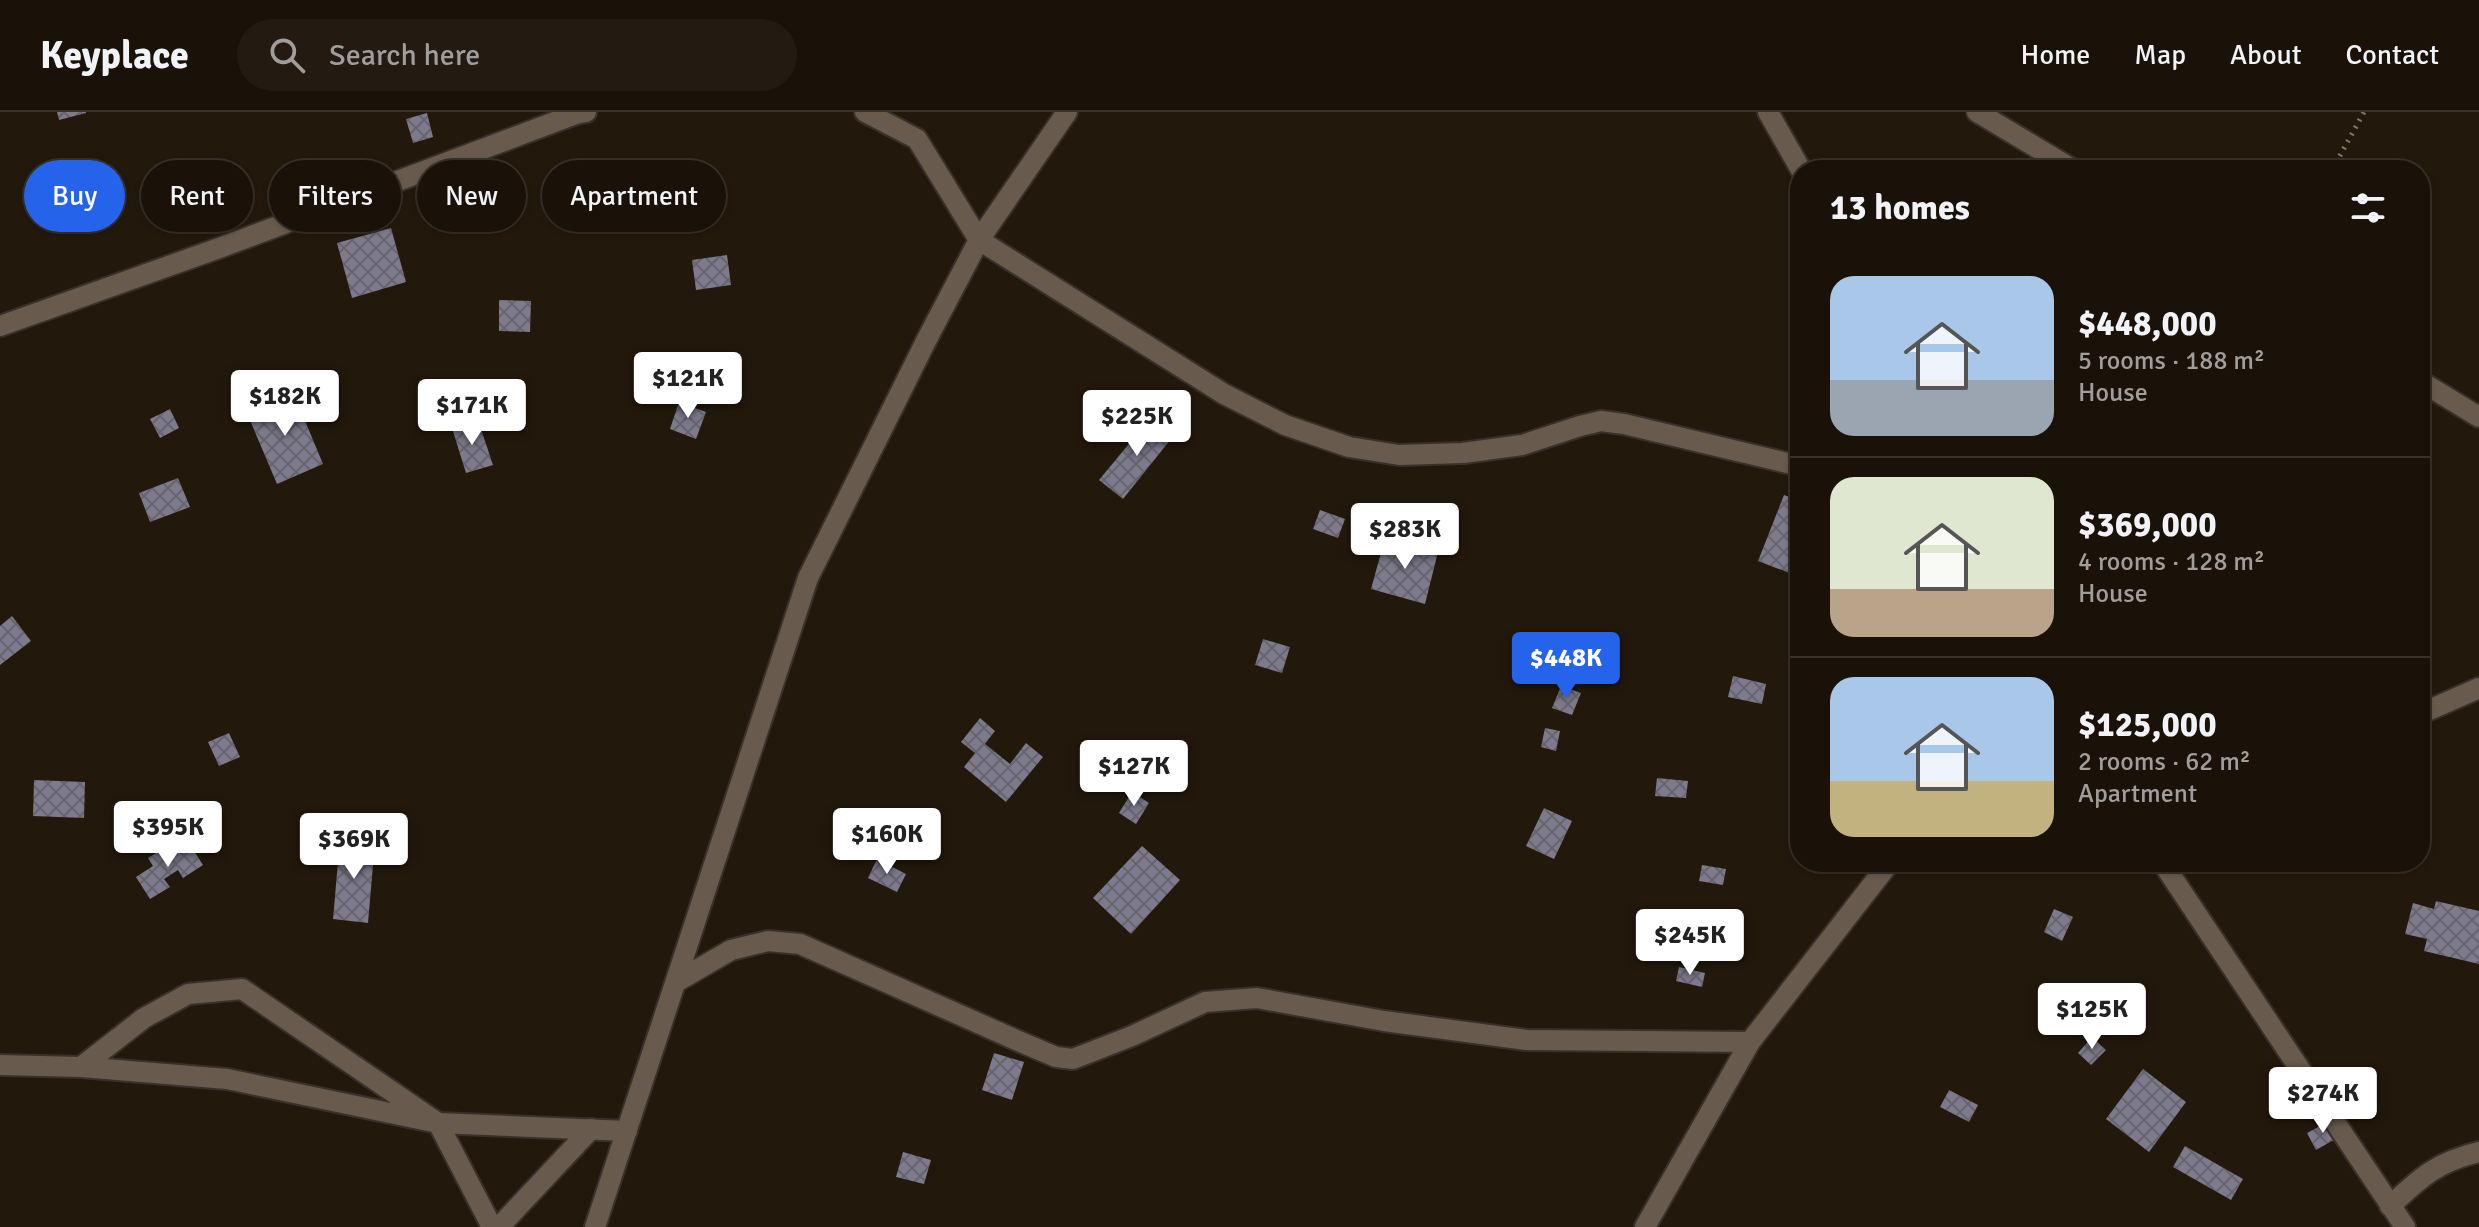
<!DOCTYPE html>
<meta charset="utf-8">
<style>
:root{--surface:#1a1209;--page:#231b12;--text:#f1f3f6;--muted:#9f9e9c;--line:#38322a;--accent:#2563eb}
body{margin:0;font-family:Signika,sans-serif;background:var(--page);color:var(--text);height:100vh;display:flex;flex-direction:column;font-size:30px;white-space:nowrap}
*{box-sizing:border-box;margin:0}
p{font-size:26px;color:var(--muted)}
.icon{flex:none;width:44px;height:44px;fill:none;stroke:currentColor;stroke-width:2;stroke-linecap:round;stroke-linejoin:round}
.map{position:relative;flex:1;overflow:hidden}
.drawer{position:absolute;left:1790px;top:48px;width:640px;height:712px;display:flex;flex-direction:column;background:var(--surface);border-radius:32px;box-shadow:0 2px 6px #0004,0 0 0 2px var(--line)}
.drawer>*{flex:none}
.top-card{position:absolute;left:24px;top:48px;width:760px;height:72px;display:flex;gap:16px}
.price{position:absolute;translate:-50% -68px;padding:0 18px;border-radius:8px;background:#fff;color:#222;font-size:26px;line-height:52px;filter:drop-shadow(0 2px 4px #0008)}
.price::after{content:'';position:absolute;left:50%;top:48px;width:24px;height:18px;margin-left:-12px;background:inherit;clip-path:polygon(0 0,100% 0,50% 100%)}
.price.current{background:var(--accent);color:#fff}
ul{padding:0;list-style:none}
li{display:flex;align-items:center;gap:24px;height:200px;padding:0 40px}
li+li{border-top:2px solid var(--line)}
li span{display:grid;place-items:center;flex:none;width:224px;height:160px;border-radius:24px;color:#555}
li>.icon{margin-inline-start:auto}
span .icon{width:96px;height:96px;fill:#fffc;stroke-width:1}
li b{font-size:34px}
h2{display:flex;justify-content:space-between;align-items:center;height:96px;padding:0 40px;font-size:34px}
.chip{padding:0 28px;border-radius:36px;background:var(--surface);box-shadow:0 2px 6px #0004,0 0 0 2px var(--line);font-size:28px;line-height:72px}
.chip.current{background:var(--accent);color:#fff}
header{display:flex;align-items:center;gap:48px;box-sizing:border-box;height:112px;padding:0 40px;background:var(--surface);border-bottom:2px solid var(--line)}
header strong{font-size:38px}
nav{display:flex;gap:44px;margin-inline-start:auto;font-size:28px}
.search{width:560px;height:72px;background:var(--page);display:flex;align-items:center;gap:20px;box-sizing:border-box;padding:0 28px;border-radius:44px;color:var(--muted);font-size:30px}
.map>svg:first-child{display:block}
</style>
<header>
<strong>Keyplace</strong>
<div class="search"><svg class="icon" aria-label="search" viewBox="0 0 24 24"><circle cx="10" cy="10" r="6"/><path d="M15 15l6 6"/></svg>Search here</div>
<nav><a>Home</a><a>Map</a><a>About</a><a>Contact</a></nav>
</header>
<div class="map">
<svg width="2479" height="1115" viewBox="0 0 2479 1115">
<defs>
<pattern id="building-cross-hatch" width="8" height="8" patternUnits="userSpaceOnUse" patternTransform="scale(2)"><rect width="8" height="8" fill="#7c7a8c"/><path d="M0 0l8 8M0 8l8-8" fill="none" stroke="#66646e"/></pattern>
</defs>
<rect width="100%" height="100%" fill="#23180c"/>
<g fill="url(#building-cross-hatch)">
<polygon points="57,0 86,0 86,1 59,8"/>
<polygon points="427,1 433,25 413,31 406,7"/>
<polygon points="391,116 406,170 352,186 337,131"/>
<polygon points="727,143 731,173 696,178 692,148"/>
<polygon points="499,188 531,189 530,220 499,219"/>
<polygon points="293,280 323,352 277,372 246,299"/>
<polygon points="679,290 706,300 696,327 670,317"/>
<polygon points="170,297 179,316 160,326 150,307"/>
<polygon points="1152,304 1175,322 1123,387 1099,368"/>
<polygon points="478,308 493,353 466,361 452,316"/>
<polygon points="178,366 190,395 150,410 139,381"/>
<polygon points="1784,383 1800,389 1800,465 1758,449"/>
<polygon points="1320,398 1345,407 1338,426 1313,417"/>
<polygon points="1385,426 1438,440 1425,492 1371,477"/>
<polygon points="12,504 31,529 0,553 0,514"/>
<polygon points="1263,527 1290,535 1282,561 1255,553"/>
<polygon points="1733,564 1766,572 1762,592 1728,585"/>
<polygon points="1561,574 1581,581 1572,603 1552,596"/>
<polygon points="980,606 995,619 985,632 1010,652 1026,631 1043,645 1006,690 964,655 975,641 961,630"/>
<polygon points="1545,616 1560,619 1556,639 1541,635"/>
<polygon points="229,621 240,645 219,654 208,630"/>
<polygon points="1657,666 1688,669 1686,686 1655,684"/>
<polygon points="34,668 85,670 84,706 33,704"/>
<polygon points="1132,680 1149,691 1136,712 1119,701"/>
<polygon points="1544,696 1572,709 1554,747 1526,734"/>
<polygon points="340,727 375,730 368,811 333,807"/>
<polygon points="189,731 203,753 183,766 178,758 164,767 170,775 150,787 136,765 153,754 148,746 165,735 170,743"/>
<polygon points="1142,734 1180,768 1131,822 1093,786"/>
<polygon points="877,747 906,762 897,780 868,766"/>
<polygon points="1702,753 1726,757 1723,773 1699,769"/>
<polygon points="2436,789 2479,799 2479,852 2424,839 2427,827 2405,822 2413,791 2434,797"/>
<polygon points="2054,797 2073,805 2062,829 2044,820"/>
<polygon points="1679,855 1705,861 1702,875 1676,869"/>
<polygon points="2092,925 2106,938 2091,953 2078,941"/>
<polygon points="994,941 1024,950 1012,988 982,978"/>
<polygon points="2143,957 2186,990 2149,1040 2106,1007"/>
<polygon points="1949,978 1978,993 1969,1010 1940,995"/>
<polygon points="2331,1008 2339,1025 2316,1038 2307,1021"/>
<polygon points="2185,1034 2243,1067 2231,1088 2173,1055"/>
<polygon points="903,1040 931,1048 924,1072 896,1065"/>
</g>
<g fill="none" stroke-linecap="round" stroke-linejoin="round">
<defs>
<g id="street">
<polyline points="865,0 917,27 979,128 1224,282 1285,313 1349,335 1399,343 1463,341 1522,333 1580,314 1601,309 1624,312 1800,354"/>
<polyline points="1768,0 1801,58"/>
<polyline points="1977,0 2074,58"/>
<polyline points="0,214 222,135 576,2 586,0"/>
<polyline points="2420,269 2479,305"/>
<polyline points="2420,602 2479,576"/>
<polyline points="2162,750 2405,1115"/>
<polyline points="676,870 731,838 768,829 800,832 1023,931 1056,945 1073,947 1132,924 1205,890 1257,886 1384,909 1527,928 1750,930"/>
<polyline points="0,953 81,955 227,967 438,1011 627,1019"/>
<polyline points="81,955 144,906 188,882 242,877 438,1011 492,1115"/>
<path d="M2390,1094C2421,1065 2437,1050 2479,1040"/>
<polyline points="499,1115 591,1017"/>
<polyline points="595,1115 808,466 927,227 979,128 1067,0"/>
<polyline points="1645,1115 1750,930 1890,750"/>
</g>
</defs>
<use href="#street" stroke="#38302b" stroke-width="24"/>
<polyline stroke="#80766c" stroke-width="5" stroke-dasharray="2 6" stroke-linecap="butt" points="2332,58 2364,0"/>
<use href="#street" stroke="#685b4d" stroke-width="20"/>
</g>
</svg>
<b class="price" style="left:688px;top:308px">$121K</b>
<b class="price" style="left:285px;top:326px">$182K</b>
<b class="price" style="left:472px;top:335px">$171K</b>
<b class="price" style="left:1137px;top:346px">$225K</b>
<b class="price" style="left:1405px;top:459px">$283K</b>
<b class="price current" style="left:1566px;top:588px">$448K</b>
<b class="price" style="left:1134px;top:696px">$127K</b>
<b class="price" style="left:168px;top:757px">$395K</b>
<b class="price" style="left:887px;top:764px">$160K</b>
<b class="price" style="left:354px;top:769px">$369K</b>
<b class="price" style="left:1690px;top:865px">$245K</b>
<b class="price" style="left:2092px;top:939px">$125K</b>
<b class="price" style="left:2323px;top:1023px">$274K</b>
<div class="top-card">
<a class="chip current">Buy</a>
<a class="chip">Rent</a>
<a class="chip">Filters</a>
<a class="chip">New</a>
<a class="chip">Apartment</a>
</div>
<section class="drawer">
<h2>13 homes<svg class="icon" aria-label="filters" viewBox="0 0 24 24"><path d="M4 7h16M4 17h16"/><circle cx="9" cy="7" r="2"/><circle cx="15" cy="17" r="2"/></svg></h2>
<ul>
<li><span style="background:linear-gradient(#a9c7e8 65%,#9aa5b1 0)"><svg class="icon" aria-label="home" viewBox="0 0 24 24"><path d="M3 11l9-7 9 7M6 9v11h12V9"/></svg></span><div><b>$448,000</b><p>5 rooms · 188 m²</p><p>House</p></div></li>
<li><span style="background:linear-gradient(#dfe7d0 70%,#b9a48a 0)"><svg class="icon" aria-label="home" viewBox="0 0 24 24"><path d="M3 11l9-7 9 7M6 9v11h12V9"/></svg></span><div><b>$369,000</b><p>4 rooms · 128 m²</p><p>House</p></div></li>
<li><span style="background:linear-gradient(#a9c7e8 65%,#c2b280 0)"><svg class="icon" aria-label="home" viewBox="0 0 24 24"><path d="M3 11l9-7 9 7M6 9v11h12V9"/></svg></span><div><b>$125,000</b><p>2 rooms · 62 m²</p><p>Apartment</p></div></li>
</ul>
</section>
</div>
